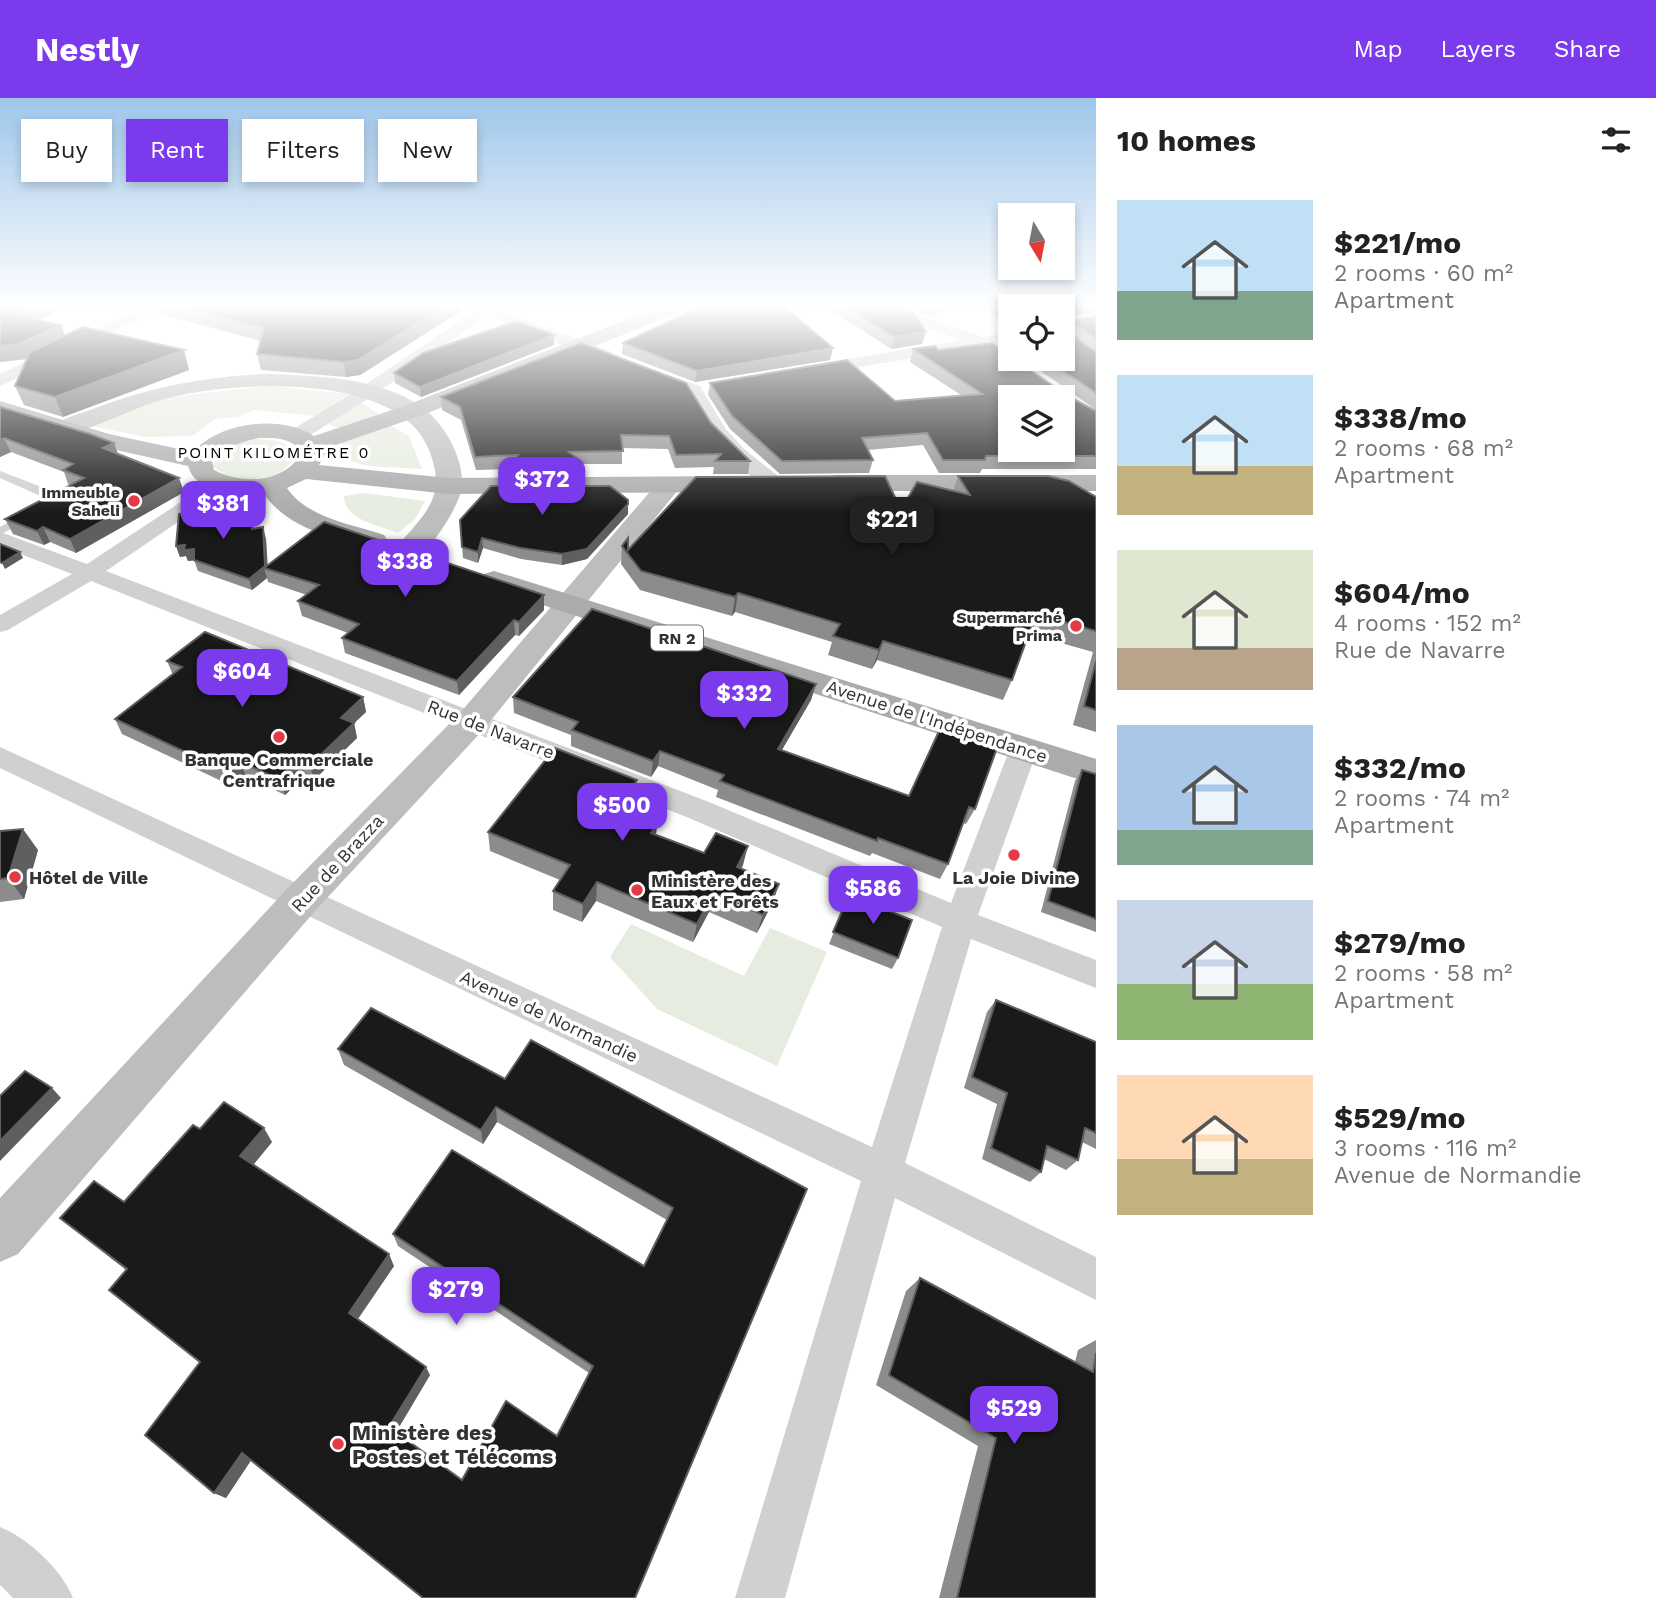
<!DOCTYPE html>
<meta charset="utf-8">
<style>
:root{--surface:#fff;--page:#f6f6f6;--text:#222;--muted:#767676;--accent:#7c3aed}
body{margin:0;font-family:"Work Sans",sans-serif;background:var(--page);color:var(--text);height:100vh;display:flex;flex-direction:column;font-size:26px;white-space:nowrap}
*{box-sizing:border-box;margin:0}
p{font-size:23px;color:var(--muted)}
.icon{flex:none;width:38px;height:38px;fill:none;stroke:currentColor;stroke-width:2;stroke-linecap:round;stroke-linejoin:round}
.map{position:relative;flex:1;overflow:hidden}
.panel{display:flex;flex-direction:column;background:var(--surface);width:560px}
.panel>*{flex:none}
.hud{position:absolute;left:21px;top:21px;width:665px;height:63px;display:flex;gap:14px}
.needle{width:46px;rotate:170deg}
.fabs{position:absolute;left:998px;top:105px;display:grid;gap:14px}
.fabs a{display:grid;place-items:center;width:77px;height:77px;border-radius:0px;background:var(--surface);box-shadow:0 4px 10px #0003;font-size:35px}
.price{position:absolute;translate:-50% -60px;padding:0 16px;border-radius:14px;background:var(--accent);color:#fff;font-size:23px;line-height:46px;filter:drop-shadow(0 2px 4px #0008)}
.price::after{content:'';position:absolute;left:50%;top:42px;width:21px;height:16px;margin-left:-10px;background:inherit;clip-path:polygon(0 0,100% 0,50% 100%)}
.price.selected{background:#222;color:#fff}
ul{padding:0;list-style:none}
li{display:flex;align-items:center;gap:21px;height:175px;padding:0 21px}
li span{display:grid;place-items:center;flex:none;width:196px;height:140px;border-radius:0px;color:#555}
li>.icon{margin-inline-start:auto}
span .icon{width:84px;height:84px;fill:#fffc;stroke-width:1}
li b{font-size:30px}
h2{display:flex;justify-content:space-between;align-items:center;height:84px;padding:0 21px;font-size:30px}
.pill{padding:0 24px;border-radius:0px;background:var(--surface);box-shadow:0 4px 10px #0003;font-size:24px;line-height:63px}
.pill.selected{background:var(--accent);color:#fff}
header{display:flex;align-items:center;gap:42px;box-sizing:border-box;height:98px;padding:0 35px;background:var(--accent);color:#fff}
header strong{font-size:33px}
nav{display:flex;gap:38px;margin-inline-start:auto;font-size:24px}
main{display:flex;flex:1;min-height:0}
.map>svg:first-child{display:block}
</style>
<header>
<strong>Nestly</strong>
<nav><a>Map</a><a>Layers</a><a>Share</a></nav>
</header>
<main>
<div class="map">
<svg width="1096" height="1500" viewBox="0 0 1096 1500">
<rect width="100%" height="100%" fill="#fff"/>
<g fill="#e6ecdf">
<polygon points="268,288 349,296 315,318 253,312 239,319 215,321 192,338 146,339 86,327 171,299"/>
<polygon points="360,304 379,316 339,330 330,327 329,324"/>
<polygon points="387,325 409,338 422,371 369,368 339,360 338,351 344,343"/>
<path d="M257,341C272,342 283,342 295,353C292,386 231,388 213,368C217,348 239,344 257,341Z"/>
<path d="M365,395L425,403L415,421L398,435C378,427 344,422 344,398Z"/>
<polygon points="631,826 744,878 770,830 827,854 777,968 657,911 610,859"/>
</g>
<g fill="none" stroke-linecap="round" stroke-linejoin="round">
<polygon fill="#d0d0d0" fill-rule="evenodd" points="0,373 47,391 56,399 54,407 0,437 0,429 45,403 45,400 0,380"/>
<g fill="#d0d0d0" fill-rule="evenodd">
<polygon points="151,206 170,206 0,288 0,276"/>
<polygon points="452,206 501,206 497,211 612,254 614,258 606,263 600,262 487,218 374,297 304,341 290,341 288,337 290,333 362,289 473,214 455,209"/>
<polygon points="864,206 884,206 984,239 1010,234 1010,244 812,277 806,276 804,272 806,268 962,242 866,209"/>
<polygon points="1096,216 1096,226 1062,233 1062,223"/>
<path d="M652,271L700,288L725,330L744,351L782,381L785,385L782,389C751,397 698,321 687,295L646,280L643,276Z"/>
<polygon points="221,380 228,382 231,386 228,390 106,473 709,704 951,805 1010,650 1014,643 1024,641 1034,643 1038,650 978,817 1096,862 1096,890 971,841 905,1065 1096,1159 1096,1202 895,1100 785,1500 735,1500 861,1083 0,670 0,649 872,1049 942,829 689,720 91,483 8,532 0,534 0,517 72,476 0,448 0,434 87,466 214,382"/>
<path d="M0,1429C29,1441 61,1471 73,1500H13L0,1487Z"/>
</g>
<g fill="#bdbdbd" fill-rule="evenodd">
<path d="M267,276C318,278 379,279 422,309C444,325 464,360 462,388C460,407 433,449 417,459C411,464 404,462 397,460L393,454C407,434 429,418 435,393C438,380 434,365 429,352C400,276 246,283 181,297C141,305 105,327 66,337L58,335L54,330C61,320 76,317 87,313C146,290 204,278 267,276Z"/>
<polygon points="669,379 678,382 682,387 678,392 483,632 315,813 18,1156 0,1164 0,1100 287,791 459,616 660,382"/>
</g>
<g fill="#ababab" fill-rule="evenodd">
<path d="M667,206H693L690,210L420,318L324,351L326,355L319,367L449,380L740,378L749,381L753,386L749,391L740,394L449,396L306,381L287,390C307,420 352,426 384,437L388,443L384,449L374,451C336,442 287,430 264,396C240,397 196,397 188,368L94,347L0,318V303L109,336L193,354C219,324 281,316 314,338L404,308ZM259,340C275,340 292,339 302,355C284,385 243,387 214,372L212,363C225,349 240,344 259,340Z"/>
<polygon points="836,377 1096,377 1096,393 836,393 827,390 823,385 827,380"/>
<polygon points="494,473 1096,661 1096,687 484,488 479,482 484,476"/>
</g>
</g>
<g fill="#8c8c8c">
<polygon points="0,206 73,206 37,222 61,227 65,237 184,252 189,272 63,319 24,307 15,288 27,261 0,264"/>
<polygon points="121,206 146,206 137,210"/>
<polygon points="154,206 460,206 461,213 360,277 346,279 261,272 257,256 261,243 157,215"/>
<polygon points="822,206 884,206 922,246 891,251"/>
<polygon points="892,206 957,206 930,218"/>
<polygon points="968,206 1096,206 1096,214 1065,220 1066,233 1070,223 1096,218 1096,312 1065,290 1066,297 1096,313 1096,371 982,371 980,375 939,375 923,347 868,352 873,362 869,375 780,376 730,331 708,297 710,285 895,303 961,297 910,264 913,251 938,252 1055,289 1064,289 1023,261 1062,261 1062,208 1010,208 1010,228 985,211"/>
<polygon points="623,245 830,262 695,284 622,256"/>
<polygon points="554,247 421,299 395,285 394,275"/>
<polygon points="441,299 711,325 750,363 748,376 713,376 714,369 675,370 668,351 622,350 622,366 582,366 582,377 512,377 512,371 476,372 461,322 442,312"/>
<polygon points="0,309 114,345 118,356 184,394 76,455 50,444 44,447 13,436 5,421 71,387 68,386 64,374 11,354 0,359"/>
<polygon points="958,378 1096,399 1096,634 1073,627 1093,554 1029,536 1012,582 1003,602 877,562 872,571 828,557 832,544 735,514 732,518 640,492 621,466 622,448 628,452 901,412 953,393"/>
<polygon points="233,415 251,416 254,430 266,441 267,467 544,512 519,538 515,537 459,597 345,555 342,540 348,535 302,518 298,503 307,497 268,484 267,480 252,492 198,473 194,462 188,463 186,458 180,459 176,448"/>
<polygon points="628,416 587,461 562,467 521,461 483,450 478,465 463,460 460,422"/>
<polygon points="167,563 363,599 366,614 354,625 357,640 314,682 305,678 285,697 246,678 234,689 122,636 115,621 173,577"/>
<polygon points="816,586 811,602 782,652 909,698 940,631 975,711 966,726 963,725 948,766 940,781 872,755 870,758 716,699 718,692 658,668 651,679 571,648 571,637 514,615 513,599"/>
<polygon points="1082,672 1096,676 1096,834 1041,814 1075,683"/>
<polygon points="635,702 628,712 656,737 704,755 743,767 741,771 773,804 757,835 709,814 693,844 596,803 582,824 553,812 553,793 560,782 490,753 488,734"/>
<polygon points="0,733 38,752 24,801 0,804"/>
<polygon points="849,797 898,860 892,871 829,846"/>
<polygon points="996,902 1096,944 1096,1051 1082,1044 1078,1062 1066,1072 1044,1061 1041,1074 1030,1084 982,1061 997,1006 964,990 987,914"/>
<polygon points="338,951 505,981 807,1091 635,1500 251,1362 226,1400 214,1395 200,1264 126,1172 60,1120 124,1104 200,1031 272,1044 253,1067 394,1168 358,1221 430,1277 396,1334 462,1382 557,1338 589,1275 398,1148 393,1136 644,1168 667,1122 497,1024 483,1046 344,967"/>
<polygon points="920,1180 1075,1264 1078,1252 1096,1242 1096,1500 939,1500 978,1348 876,1287 906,1193"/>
</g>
<g fill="#5f5f5f">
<polygon points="35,206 73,206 17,231 11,216"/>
<polygon points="135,206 146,206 137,210"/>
<polygon points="449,206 460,206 461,213 360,277 346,279 344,264"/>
<polygon points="934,206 957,206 930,218"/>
<polygon points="1087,206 1096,206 1096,214 1062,221 1064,210"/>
<polygon points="61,227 66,242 26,261 0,264 0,248"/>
<polygon points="926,234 922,246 891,251 894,239"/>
<polygon points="554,237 554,247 421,299 420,289"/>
<polygon points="833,250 830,262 695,284 697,273"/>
<polygon points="184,252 189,272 63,319 55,299"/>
<polygon points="4,340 11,354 0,359 0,342"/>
<polygon points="114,345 119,359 103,350"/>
<polygon points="179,380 184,394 76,455 70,441"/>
<polygon points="628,406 628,416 587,461 562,467 562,456"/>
<polygon points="43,429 50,444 44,447 37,433"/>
<polygon points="263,429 266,441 268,471 264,470 267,480 252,492 249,481"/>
<polygon points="482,440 483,450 478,465 478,454"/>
<polygon points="185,447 194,451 198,462 188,463 186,458 180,459 176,448"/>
<polygon points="20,454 23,460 5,471 2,465"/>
<polygon points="738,495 735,514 732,518 735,499"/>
<polygon points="544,497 544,512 519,538 519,524"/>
<polygon points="514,522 515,537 459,597 457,583"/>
<polygon points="883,543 877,562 872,571 879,552"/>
<polygon points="816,586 811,602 773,667 778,651"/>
<polygon points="363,599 366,614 344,635 341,620"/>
<polygon points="354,625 357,640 314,682 310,667"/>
<polygon points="660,653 658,668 651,679 653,663"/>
<polygon points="301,663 305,678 285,697 281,682"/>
<polygon points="240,664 246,678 234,689 228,674"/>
<polygon points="637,682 635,702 617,728 619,709"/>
<polygon points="658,723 655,743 651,735"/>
<polygon points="23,731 38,752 24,801 8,780"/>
<polygon points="748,748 743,767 732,788 737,769"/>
<polygon points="597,784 596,803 582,824 583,806"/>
<polygon points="779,786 773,804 757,835 763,817"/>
<polygon points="713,795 709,814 693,844 697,826"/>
<polygon points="52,990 61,1000 0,1063 0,1043"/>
<polygon points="496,1009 497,1024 483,1046 481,1032"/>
<polygon points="264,1030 272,1044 249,1072 240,1058"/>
<polygon points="389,1156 394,1168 355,1225 349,1215"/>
<polygon points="426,1269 430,1277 395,1336 389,1329"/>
<polygon points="242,1355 252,1361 226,1400 214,1395"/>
</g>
<g fill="#1a1a1a" stroke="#5f5f5f" stroke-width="2" fill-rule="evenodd">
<polygon points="0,206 35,206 11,216 61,227 19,246 0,248"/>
<polygon points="172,206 449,206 358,262 344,264 257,256 264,230"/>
<polygon points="707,206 781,206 833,250 697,273 623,245"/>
<polygon points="842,206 884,206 914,215 926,234 894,239"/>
<polygon points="998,206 1087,206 1064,210 1065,232 1096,254 1096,295 1045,261 1062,261 1062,208 1010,208 1010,213"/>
<polygon points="1096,218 1096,240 1070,223"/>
<polygon points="517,223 554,237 420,289 394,275 423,255"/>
<polygon points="83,229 184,252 55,299 15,288 30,254"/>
<polygon points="581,245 686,285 711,325 750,363 715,363 721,356 676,357 669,338 621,337 623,353 569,354 582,364 512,364 518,357 475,359 460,309 441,299"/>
<path d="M992,245L1010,258V261H1014L1055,289H1065L1066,297L1096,313V358H986L985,362H943L927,335L862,340L873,362L782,363L732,318L710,285L847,262L895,303L982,296L913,251L935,248L938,252ZM1010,299H1062V352H1010Z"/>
<polygon points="0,309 90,336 114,345 103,350 179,380 70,441 43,429 37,433 5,421 84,380 63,372 73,366 4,340 0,342"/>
<polygon points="885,378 901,412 917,384 970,397 958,378 1048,378 1069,383 1096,399 1096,533 1036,516 1012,582 883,543 879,552 833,538 840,526 738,495 735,499 641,473 622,448 628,440 628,452 696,379"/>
<polygon points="491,388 610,388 628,402 628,406 587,451 562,456 521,450 482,440 478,454 462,449 460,422"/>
<polygon points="232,411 232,415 251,416 252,431 263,429 265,468 249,481 194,462 194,451 184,452 185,447 176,448 179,416"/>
<polygon points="324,424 544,497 519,524 514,522 457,583 342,540 359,526 298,503 319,487 264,470"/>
<polygon points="0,446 20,454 2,465 0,464"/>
<polygon points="592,511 816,586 778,651 909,698 940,631 997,650 975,711 969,709 948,766 878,740 877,743 720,683 724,677 660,653 653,663 572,632 578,624 513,599"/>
<polygon points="205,534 363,599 341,620 354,625 310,667 301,663 281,682 240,664 228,674 115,621 182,569 167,563"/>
<polygon points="1096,563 1096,612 1084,608"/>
<polygon points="555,650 637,682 619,709 658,723 651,735 704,755 716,735 748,748 737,769 779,786 763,817 713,795 697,826 597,784 583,806 553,793 570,767 488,734"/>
<polygon points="1082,672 1096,676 1096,821 1048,803"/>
<polygon points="23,731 8,780 0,781 0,733"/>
<polygon points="849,797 912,822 898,860 833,834"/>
<polygon points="996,902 1096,944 1096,1035 1085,1030 1078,1062 1047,1048 1041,1074 991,1050 1007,995 972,979"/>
<polygon points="371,910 505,981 531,942 807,1091 635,1500 423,1500 242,1355 214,1395 145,1337 200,1264 109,1192 127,1171 60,1120 94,1083 124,1104 193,1027 200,1031 224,1004 264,1030 240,1058 389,1156 349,1215 426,1269 389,1329 462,1382 506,1303 557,1338 593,1268 393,1136 452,1052 644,1168 673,1110 496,1009 481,1032 338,951"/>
<polygon points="25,973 52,990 0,1043 0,998"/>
<polygon points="920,1180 1093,1274 1096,1255 1096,1500 957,1500 996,1340 889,1277"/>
</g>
<linearGradient id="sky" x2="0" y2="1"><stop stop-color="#9ec6ea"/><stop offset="0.5" stop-color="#fff"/><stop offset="1" stop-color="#fff" stop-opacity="0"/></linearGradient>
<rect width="1096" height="416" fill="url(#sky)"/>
<g fill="#e63946" stroke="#fff" stroke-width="2.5">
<circle cx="134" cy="403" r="7"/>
<circle cx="1076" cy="528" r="7"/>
<circle cx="279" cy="639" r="7"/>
<circle cx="1014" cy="757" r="7"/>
<circle cx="15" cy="779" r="7"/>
<circle cx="637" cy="792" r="7"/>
<circle cx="338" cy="1346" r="7"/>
</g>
<g text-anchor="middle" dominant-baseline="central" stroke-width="7" stroke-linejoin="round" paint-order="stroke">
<g font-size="16" letter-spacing="2" fill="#000" stroke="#fff">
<text x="274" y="354">POINT KILOMÉTRE 0</text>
</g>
<g font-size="16" font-weight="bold" fill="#333" stroke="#fff" text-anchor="end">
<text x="120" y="394">Immeuble<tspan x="120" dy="18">Saheli</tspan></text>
<text x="1062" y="519">Supermarché<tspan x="1062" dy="18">Prima</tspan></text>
</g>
<rect fill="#fff" stroke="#707070" stroke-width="2" x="651" y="527.5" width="52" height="25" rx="5"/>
<g font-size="16" font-weight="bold" fill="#333">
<text x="677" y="540">RN 2</text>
</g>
<g font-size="18" fill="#333" stroke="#fff">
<text transform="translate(937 623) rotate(18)">Avenue de l'Indépendance</text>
<text transform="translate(491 631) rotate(21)">Rue de Navarre</text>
<text transform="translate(337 765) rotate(-47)">Rue de Brazza</text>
<text transform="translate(549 918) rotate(25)">Avenue de Normandie</text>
</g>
<g font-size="18" font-weight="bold" fill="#333" stroke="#fff">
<text x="279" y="661">Banque Commerciale<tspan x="279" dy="21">Centrafrique</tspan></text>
<text x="29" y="779" text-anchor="start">Hôtel de Ville</text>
<text x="1014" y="779">La Joie Divine</text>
<text x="651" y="782" text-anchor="start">Ministère des<tspan x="651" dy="21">Eaux et Forêts</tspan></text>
</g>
<g font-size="21" font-weight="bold" fill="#333" stroke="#fff" text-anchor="start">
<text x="352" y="1334">Ministère des<tspan x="352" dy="24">Postes et Télécoms</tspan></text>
</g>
</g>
</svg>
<div class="fabs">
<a><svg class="needle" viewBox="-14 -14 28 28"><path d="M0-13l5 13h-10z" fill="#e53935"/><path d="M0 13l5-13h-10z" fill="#767676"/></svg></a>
<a><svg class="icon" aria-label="locate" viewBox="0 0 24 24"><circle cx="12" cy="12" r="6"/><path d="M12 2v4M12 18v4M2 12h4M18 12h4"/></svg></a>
<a><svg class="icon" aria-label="layers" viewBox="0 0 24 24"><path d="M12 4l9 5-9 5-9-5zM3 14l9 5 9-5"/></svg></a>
</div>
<b class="price" style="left:542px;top:419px">$372</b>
<b class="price" style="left:223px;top:443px">$381</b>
<b class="price selected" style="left:892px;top:459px">$221</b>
<b class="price" style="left:405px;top:501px">$338</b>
<b class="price" style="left:242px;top:611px">$604</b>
<b class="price" style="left:744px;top:633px">$332</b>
<b class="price" style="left:622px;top:745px">$500</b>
<b class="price" style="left:873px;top:828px">$586</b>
<b class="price" style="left:456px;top:1229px">$279</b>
<b class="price" style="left:1014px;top:1348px">$529</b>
<div class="hud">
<a class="pill">Buy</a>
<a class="pill selected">Rent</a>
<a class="pill">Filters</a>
<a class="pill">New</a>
</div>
</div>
<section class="panel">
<h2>10 homes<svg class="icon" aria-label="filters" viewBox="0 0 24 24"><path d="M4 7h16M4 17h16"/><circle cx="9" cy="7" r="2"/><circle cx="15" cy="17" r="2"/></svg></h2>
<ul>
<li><span style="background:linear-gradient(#bfe0f5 65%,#7fa58c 0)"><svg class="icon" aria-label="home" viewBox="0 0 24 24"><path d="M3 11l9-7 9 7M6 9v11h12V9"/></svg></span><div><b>$221/mo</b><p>2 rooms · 60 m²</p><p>Apartment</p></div></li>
<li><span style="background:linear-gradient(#bfe0f5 65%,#c2b280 0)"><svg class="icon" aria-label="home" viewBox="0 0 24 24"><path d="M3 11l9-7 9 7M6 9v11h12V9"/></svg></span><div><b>$338/mo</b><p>2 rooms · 68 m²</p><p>Apartment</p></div></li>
<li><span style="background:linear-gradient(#dfe7d0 70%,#b9a48a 0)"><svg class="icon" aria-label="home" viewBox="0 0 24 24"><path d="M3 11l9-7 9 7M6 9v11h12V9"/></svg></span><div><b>$604/mo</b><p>4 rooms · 152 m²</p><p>Rue de Navarre</p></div></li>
<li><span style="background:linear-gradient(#a9c7e8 75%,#7fa58c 0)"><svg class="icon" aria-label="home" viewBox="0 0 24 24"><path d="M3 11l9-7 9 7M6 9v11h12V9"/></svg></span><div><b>$332/mo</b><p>2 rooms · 74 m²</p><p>Apartment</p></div></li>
<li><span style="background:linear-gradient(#c9d6e8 60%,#8fb573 0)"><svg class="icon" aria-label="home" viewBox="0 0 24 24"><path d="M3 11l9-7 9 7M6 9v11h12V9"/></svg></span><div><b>$279/mo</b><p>2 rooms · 58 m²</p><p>Apartment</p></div></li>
<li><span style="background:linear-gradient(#ffd9b3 60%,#c2b280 0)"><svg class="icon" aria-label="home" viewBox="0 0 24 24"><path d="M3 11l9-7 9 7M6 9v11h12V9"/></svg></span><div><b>$529/mo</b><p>3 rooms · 116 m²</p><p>Avenue de Normandie</p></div></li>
</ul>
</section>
</main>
